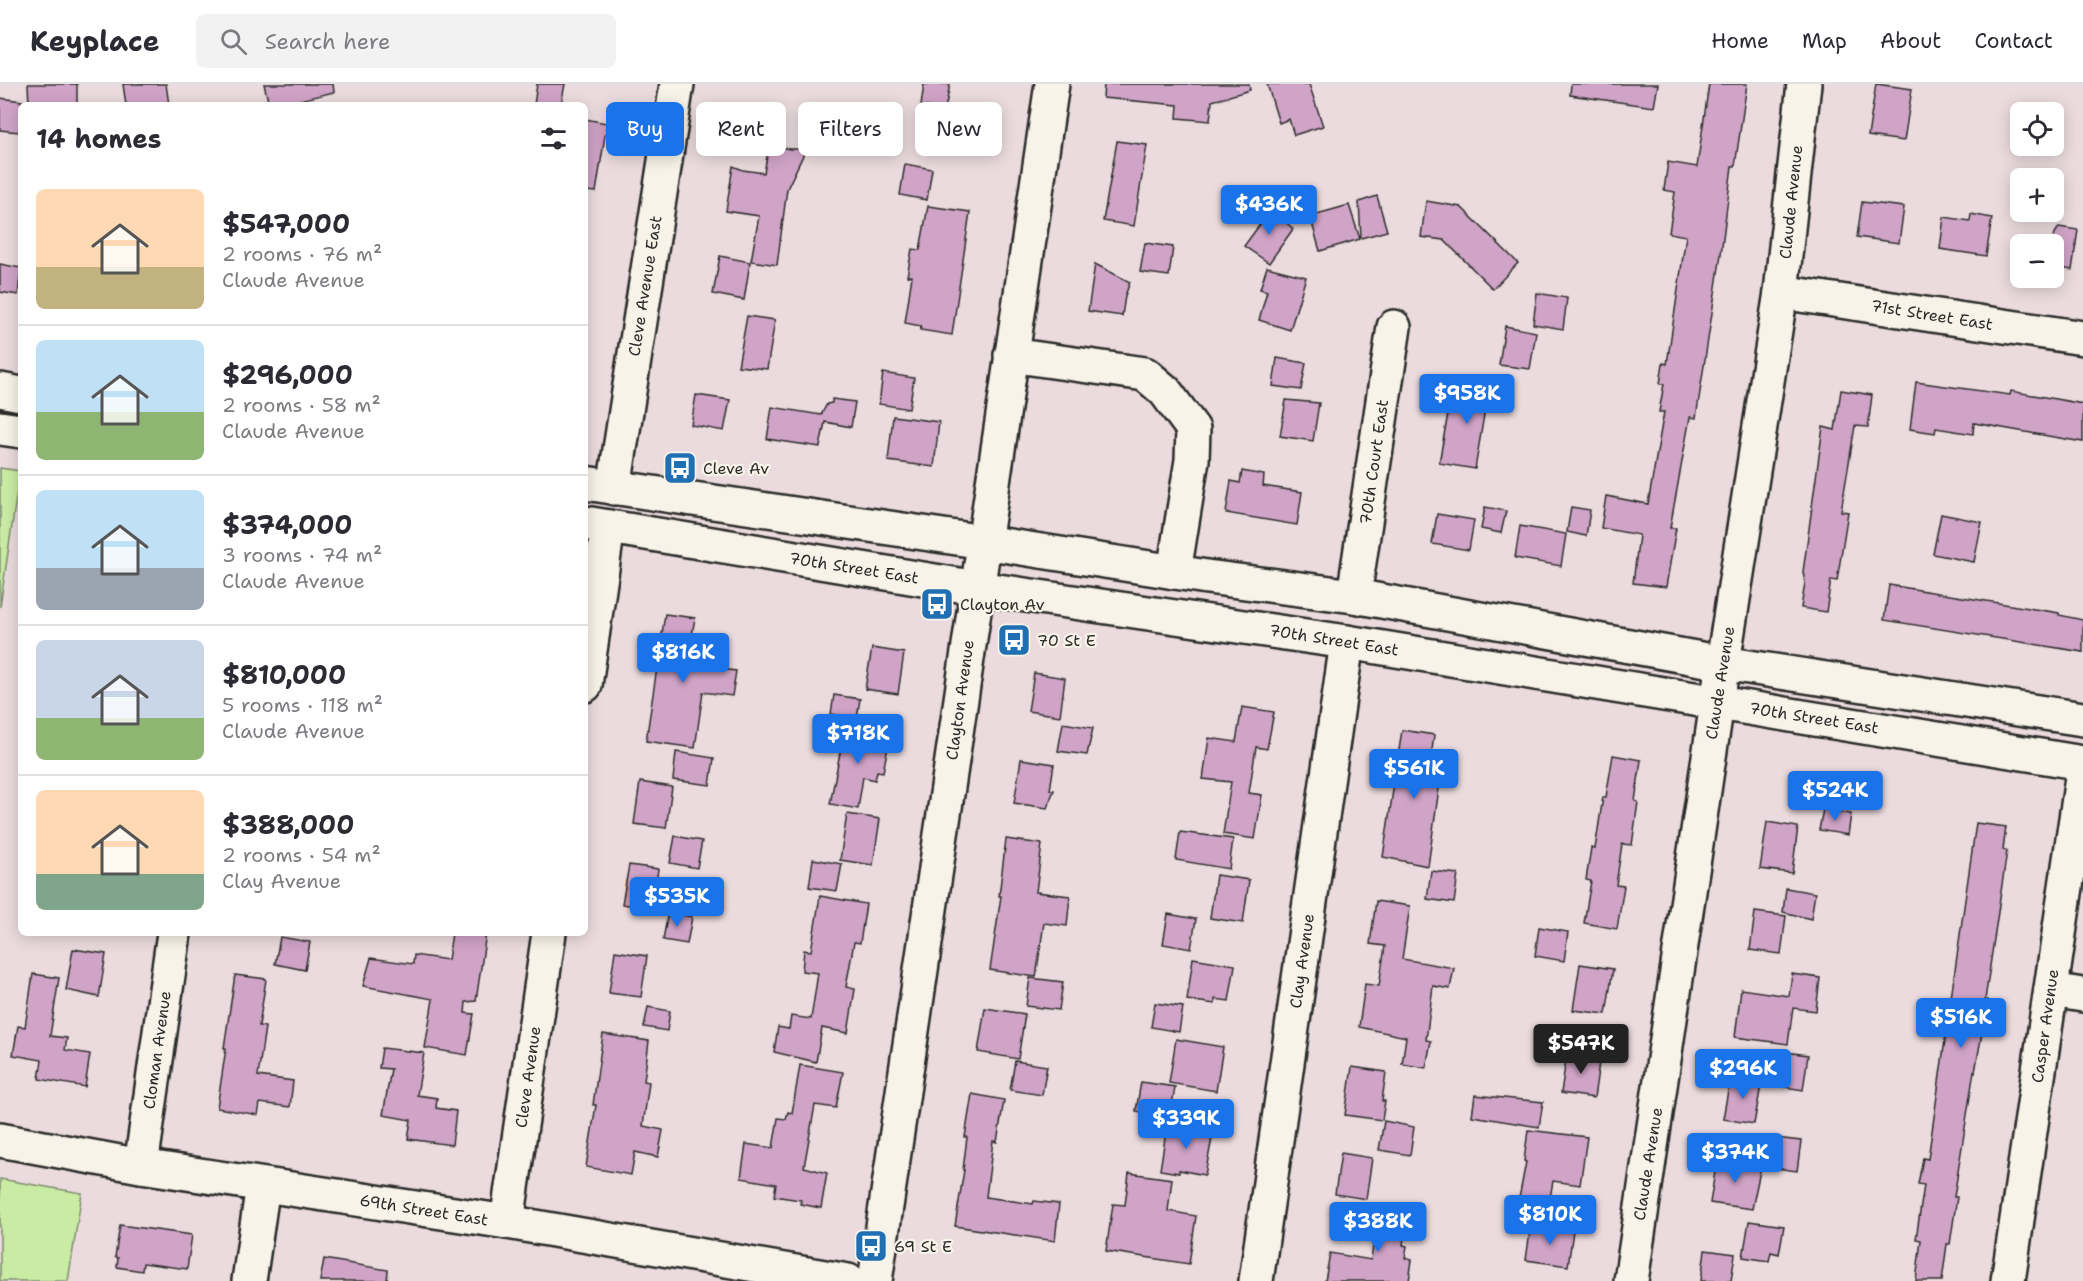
<!DOCTYPE html>
<meta charset="utf-8">
<style>
:root{--surface:#fff;--page:#f2f2f3;--text:#2b2b33;--muted:#7c7c81;--line:#e1e1e2;--accent:#1a73e8}
body{margin:0;font-family:"Shantell Sans",sans-serif;background:var(--page);color:var(--text);height:100vh;display:flex;flex-direction:column;font-size:22px;white-space:nowrap}
*{box-sizing:border-box;margin:0}
p{font-size:20px;color:var(--muted)}
.icon{flex:none;width:33px;height:33px;fill:none;stroke:currentColor;stroke-width:2;stroke-linecap:round;stroke-linejoin:round}
.map{position:relative;flex:1;overflow:hidden}
.drawer{position:absolute;left:18px;top:18px;width:570px;height:834px;display:flex;flex-direction:column;background:var(--surface);border-radius:9px;box-shadow:0 3px 15px #0003}
.drawer>*{flex:none}
.top-card{position:absolute;left:606px;top:18px;width:570px;height:54px;display:flex;gap:12px}
.buttons{position:absolute;left:2010px;top:18px;display:grid;gap:12px}
.buttons a{display:grid;place-items:center;width:54px;height:54px;border-radius:9px;background:var(--surface);box-shadow:0 3px 15px #0003;font-size:30px}
.price{position:absolute;translate:-50% -51px;padding:0 14px;border-radius:6px;background:var(--accent);color:#fff;font-size:20px;line-height:39px;filter:drop-shadow(0 2px 3px #0008)}
.price::after{content:'';position:absolute;left:50%;top:36px;width:18px;height:14px;margin-left:-9px;background:inherit;clip-path:polygon(0 0,100% 0,50% 100%)}
.price.on{background:#222;color:#fff}
ul{padding:0;list-style:none}
li{display:flex;align-items:center;gap:18px;height:150px;padding:0 18px}
li+li{border-top:2px solid var(--line)}
li span{display:grid;place-items:center;flex:none;width:168px;height:120px;border-radius:9px;color:#555}
li>.icon{margin-inline-start:auto}
span .icon{width:72px;height:72px;fill:#fffc;stroke-width:1}
li b{font-size:26px}
h2{display:flex;justify-content:space-between;align-items:center;height:72px;padding:0 18px;font-size:26px}
.chip{padding:0 21px;border-radius:9px;background:var(--surface);box-shadow:0 3px 15px #0003;font-size:21px;line-height:54px}
.chip.on{background:var(--accent);color:#fff}
header{display:flex;align-items:center;gap:36px;box-sizing:border-box;height:84px;padding:0 30px;background:var(--surface);border-bottom:2px solid var(--line)}
header strong{font-size:28px}
nav{display:flex;gap:33px;margin-inline-start:auto;font-size:21px}
.search{width:420px;height:54px;background:var(--page);display:flex;align-items:center;gap:15px;box-sizing:border-box;padding:0 21px;border-radius:9px;color:var(--muted);font-size:22px}
.map>svg:first-child{display:block}
</style>
<header>
<strong>Keyplace</strong>
<div class="search"><svg class="icon" aria-label="search" viewBox="0 0 24 24"><circle cx="10" cy="10" r="6"/><path d="M15 15l6 6"/></svg>Search here</div>
<nav><a>Home</a><a>Map</a><a>About</a><a>Contact</a></nav>
</header>
<div class="map">
<svg width="2083" height="1197" viewBox="0 0 2083 1197">
<rect width="100%" height="100%" fill="#ebdbde"/>
<filter id="ink" filterUnits="userSpaceOnUse"><feTurbulence type="fractalNoise" baseFrequency=".0167" numOctaves="2"/><feDisplacementMap in="SourceGraphic" scale="12" xChannelSelector="R" yChannelSelector="G"/><feConvolveMatrix kernelMatrix="1 2 1 2 8 2 1 2 1" color-interpolation-filters="sRGB"/></filter>
<g filter="url(#ink)">
<g fill="#c9eba4" stroke="#7a8b68" stroke-width="1.5">
<polygon points="0,384 20,387 0,523"/>
<polygon points="0,1095 82,1109 68,1197 0,1197"/>
</g>
<g fill="#d0a4c7" stroke="#2b2b2b" stroke-width="1.5">
<polygon points="28,0 77,0 77,21 29,21"/>
<polygon points="123,0 166,0 169,21 126,21"/>
<polygon points="264,0 333,0 334,8 279,21 269,21"/>
<polygon points="537,0 565,0 561,21 534,21"/>
<polygon points="924,0 950,0 945,26 921,22"/>
<polygon points="1104,0 1249,0 1250,6 1212,17 1210,37 1177,34 1178,21 1103,14"/>
<polygon points="1267,0 1309,0 1323,42 1294,51 1289,35 1279,39"/>
<polygon points="1571,0 1658,0 1654,23 1570,11"/>
<polygon points="1709,0 1747,0 1735,82 1732,82 1721,170 1696,334 1690,333 1670,444 1676,444 1666,503 1633,499 1639,451 1601,444 1606,412 1648,420 1664,328 1659,328 1664,300 1660,300 1663,279 1667,280 1686,152 1669,149 1675,108 1664,106 1668,78 1697,83"/>
<polygon points="1876,0 1912,5 1904,57 1868,52"/>
<polygon points="0,14 22,17 19,48 0,46"/>
<polygon points="585,35 607,39 596,108 585,107"/>
<polygon points="1117,57 1147,61 1134,142 1103,137"/>
<polygon points="769,61 790,65 806,65 787,105 777,181 751,177 759,132 726,127 733,82 743,86 764,89"/>
<polygon points="905,80 932,85 927,116 900,111"/>
<polygon points="1377,112 1387,147 1361,154 1359,118"/>
<polygon points="1426,117 1461,123 1518,179 1493,205 1444,156 1421,153"/>
<polygon points="1862,118 1904,123 1899,159 1857,153"/>
<polygon points="1349,121 1360,155 1320,167 1310,132"/>
<polygon points="928,122 970,128 952,251 920,246 921,242 905,239 912,192 907,192 912,165 920,166"/>
<polygon points="1272,124 1293,145 1269,179 1244,162"/>
<polygon points="1971,130 1992,134 1986,172 1940,165 1944,133 1970,137"/>
<polygon points="2059,143 2078,146 2072,186 2054,183 2054,151"/>
<polygon points="1145,159 1173,163 1169,192 1140,188"/>
<polygon points="720,172 750,178 744,216 713,210"/>
<polygon points="0,180 21,184 18,211 0,208"/>
<polygon points="1095,180 1130,198 1125,212 1122,232 1088,227"/>
<polygon points="1267,183 1306,193 1290,246 1259,236 1267,207 1260,205"/>
<polygon points="1537,209 1567,214 1563,245 1533,240"/>
<polygon points="747,232 775,236 767,285 738,282"/>
<polygon points="1505,242 1536,248 1530,285 1499,281"/>
<polygon points="1277,274 1306,279 1301,306 1273,302"/>
<polygon points="883,289 914,294 909,325 879,320"/>
<polygon points="1469,294 1499,299 1495,320 1486,319 1475,385 1439,379 1449,324 1464,327"/>
<polygon points="1916,298 2010,311 2011,307 2083,320 2083,358 1974,339 1973,350 1936,344 1935,349 1910,345"/>
<polygon points="1841,306 1872,311 1868,343 1855,342 1841,427 1848,428 1837,497 1831,496 1826,528 1801,524 1805,499 1803,488 1823,343 1835,346"/>
<polygon points="696,311 730,316 724,347 691,341"/>
<polygon points="832,315 855,318 851,343 825,338 820,363 767,355 772,323 821,331 827,320 832,319"/>
<polygon points="1286,316 1319,319 1313,357 1280,352"/>
<polygon points="893,332 939,338 934,383 888,377"/>
<polygon points="1242,387 1264,391 1263,402 1302,408 1297,441 1226,429 1231,397 1240,399"/>
<polygon points="1485,423 1506,427 1501,449 1481,445"/>
<polygon points="1571,423 1590,426 1586,452 1567,448"/>
<polygon points="1437,430 1474,436 1469,466 1432,460"/>
<polygon points="1941,430 1982,438 1974,478 1933,470"/>
<polygon points="1520,442 1566,450 1561,482 1515,474"/>
<polygon points="1889,501 2059,529 2059,531 2083,536 2083,568 1884,536"/>
<polygon points="665,530 695,534 692,551 707,554 703,583 736,587 732,612 703,608 695,664 646,657"/>
<polygon points="872,564 904,569 898,610 865,605"/>
<polygon points="1034,589 1065,594 1060,632 1028,627"/>
<polygon points="834,611 860,615 857,634 831,630"/>
<polygon points="1242,623 1274,628 1267,665 1256,663 1249,709 1262,711 1255,755 1223,750 1231,698 1203,695 1209,654 1236,658"/>
<polygon points="1063,639 1093,644 1087,671 1058,667"/>
<polygon points="845,643 890,652 883,688 877,687 875,696 863,693 858,725 830,720"/>
<polygon points="1402,646 1434,651 1431,674 1443,676 1428,782 1383,773"/>
<polygon points="676,668 714,674 710,701 673,696"/>
<polygon points="1613,671 1641,676 1635,717 1638,718 1632,761 1622,760 1616,801 1624,802 1617,845 1584,839 1591,797 1586,796 1591,764 1595,765 1603,713 1606,713"/>
<polygon points="1021,675 1054,680 1050,706 1054,706 1047,724 1014,719"/>
<polygon points="640,698 672,703 666,744 634,740"/>
<polygon points="1823,725 1851,730 1848,751 1819,746"/>
<polygon points="847,730 880,735 873,781 840,776"/>
<polygon points="1767,738 1798,743 1792,789 1760,785"/>
<polygon points="1976,739 2006,743 2003,766 2007,767 1985,916 1988,916 1975,988 1974,987 1954,1113 1957,1113 1950,1160 1947,1160 1942,1197 1916,1197 1921,1156 1916,1155 1924,1101 1918,1100 1923,1074 1928,1075"/>
<polygon points="1180,748 1233,755 1229,785 1176,776"/>
<polygon points="675,752 702,757 697,784 670,779"/>
<polygon points="1006,755 1042,760 1036,808 1070,812 1067,842 1044,839 1036,893 990,886 1001,812 999,812"/>
<polygon points="813,775 842,780 837,807 809,803"/>
<polygon points="629,781 658,785 652,825 622,820"/>
<polygon points="1431,787 1458,790 1454,819 1427,815"/>
<polygon points="1216,791 1249,796 1243,839 1210,834"/>
<polygon points="1786,804 1815,809 1811,835 1783,828"/>
<polygon points="820,812 866,820 860,859 854,858 846,903 855,905 848,949 822,944 816,978 774,968 778,943 789,945 791,932 811,935 818,889 802,887 804,866 811,867"/>
<polygon points="1376,817 1410,822 1402,875 1454,884 1450,905 1433,902 1426,956 1431,957 1426,984 1402,980 1406,953 1359,943 1365,900 1379,902 1385,862 1370,860"/>
<polygon points="668,828 692,833 687,860 663,856"/>
<polygon points="1755,828 1786,832 1781,870 1750,866"/>
<polygon points="1168,830 1196,835 1191,865 1163,860"/>
<polygon points="1539,843 1568,848 1564,877 1535,872"/>
<polygon points="452,849 486,849 476,917 466,918 465,929 474,930 467,971 425,964 433,915 363,902 371,874 413,880 414,871 448,876"/>
<polygon points="280,853 310,858 305,886 275,880"/>
<polygon points="73,865 106,870 99,913 66,906"/>
<polygon points="615,867 647,872 641,913 609,909"/>
<polygon points="1193,874 1235,881 1229,917 1215,915 1215,920 1187,916"/>
<polygon points="1580,880 1613,885 1606,930 1573,926"/>
<polygon points="33,890 59,894 50,952 67,954 65,966 90,970 85,1003 39,995 42,976 13,971 18,942 25,943"/>
<polygon points="1792,890 1820,894 1816,927 1793,924 1788,960 1735,953 1741,905 1789,912"/>
<polygon points="235,891 266,895 259,942 265,943 258,992 293,997 290,1023 260,1019 258,1031 217,1024 226,964 224,964"/>
<polygon points="1030,894 1063,898 1059,926 1026,922"/>
<polygon points="1155,919 1183,923 1179,948 1151,943"/>
<polygon points="648,923 670,927 667,947 644,943"/>
<polygon points="985,924 1025,930 1018,975 978,968"/>
<polygon points="603,950 649,957 644,997 649,998 643,1042 663,1046 658,1073 635,1068 631,1091 586,1083 596,1021 593,1021"/>
<polygon points="1176,955 1223,963 1216,1007 1169,999"/>
<polygon points="382,964 424,969 417,1011 437,1014 436,1024 456,1027 452,1061 408,1055 411,1036 383,1031 391,985 379,984"/>
<polygon points="1777,967 1808,971 1803,1006 1772,1001"/>
<polygon points="1567,968 1600,972 1594,1014 1561,1009"/>
<polygon points="1015,977 1047,982 1042,1011 1010,1006"/>
<polygon points="800,981 843,988 836,1024 815,1021 804,1083 827,1089 821,1124 800,1120 801,1116 774,1112 776,1100 741,1094 746,1060 773,1064 778,1034 786,1035 788,1028 792,1029"/>
<polygon points="1352,983 1386,988 1382,1017 1385,1017 1382,1036 1345,1031"/>
<polygon points="1743,993 1762,996 1754,1040 1723,1035 1730,995 1742,997"/>
<polygon points="1141,998 1175,1003 1170,1033 1136,1027"/>
<polygon points="972,1010 1004,1016 997,1058 993,1057 986,1113 1033,1120 1034,1117 1059,1120 1055,1157 955,1142 964,1086 963,1086 967,1053 965,1053"/>
<polygon points="1475,1011 1543,1018 1539,1043 1472,1032"/>
<polygon points="1384,1037 1414,1043 1410,1071 1379,1066"/>
<polygon points="1167,1041 1213,1049 1205,1091 1179,1086 1179,1089 1160,1086"/>
<polygon points="1528,1046 1587,1053 1580,1101 1553,1097 1547,1131 1517,1125 1526,1078 1524,1077"/>
<polygon points="1766,1053 1801,1057 1797,1087 1761,1082"/>
<polygon points="1341,1069 1372,1074 1366,1115 1335,1110"/>
<polygon points="1717,1075 1761,1082 1752,1125 1710,1119"/>
<polygon points="1129,1089 1172,1095 1168,1127 1196,1132 1189,1180 1106,1167 1113,1120 1125,1121"/>
<polygon points="1379,1120 1408,1125 1403,1161 1407,1162 1405,1174 1412,1176 1409,1197 1325,1197 1330,1169 1371,1176"/>
<polygon points="1749,1137 1784,1142 1779,1170 1771,1168 1769,1177 1743,1173"/>
<polygon points="120,1141 192,1151 187,1185 143,1179 142,1187 117,1183 118,1174 115,1173"/>
<polygon points="1531,1141 1573,1147 1568,1182 1526,1176"/>
<polygon points="1705,1166 1735,1170 1731,1197 1701,1197"/>
<polygon points="324,1175 388,1186 387,1197 320,1197"/>
</g>
<g fill="none" stroke-linecap="round" stroke-linejoin="round">
<defs>
<g id="minor">
<polyline points="1781,208 2083,254"/>
<polyline points="1011,271 1145,290 1165,307 1193,345 1192,376 1174,488"/>
<polyline points="614,404 677,0"/>
<polyline points="1354,512 1394,243"/>
<polyline points="585,601 608,443"/>
<polyline points="2051,906 2083,911"/>
<polyline points="0,1056 141,1082 507,1138 848,1197"/>
<polyline points="141,1082 174,849"/>
<polyline points="507,1138 549,849"/>
<polyline points="249,1197 263,1101"/>
<polyline points="875,1197 1052,0"/>
<polyline points="1256,1197 1347,558"/>
<polyline points="1631,1197 1723,579 1781,208 1804,0"/>
<polyline points="2008,1197 2083,687"/>
</g>
<g id="major">
<polyline points="0,306 21,310"/>
<polyline points="0,344 21,347"/>
<polyline points="585,399 984,458 1207,493 1354,512 1723,579 2083,635"/>
<polyline points="585,439 977,504 1347,558 2083,679"/>
</g>
</defs>
<use href="#minor" stroke="#2b2b2b" stroke-width="38"/>
<use href="#major" stroke="#2b2b2b" stroke-width="38"/>
<use href="#minor" stroke="#f7f3e8" stroke-width="33"/>
<use href="#major" stroke="#f7f3e8" stroke-width="33"/>
</g>
</g>
<defs>
<symbol id="bus-square" viewBox="-11 -11 22 22"><rect x="-9" y="-9" width="18" height="18" rx="4" fill="#1f6fb2" stroke="#f7f3e8"/><path d="M-5-6H5V4H4V6H2V4H-2V6H-4V4H-5ZM-3.5-4V0h7V-4ZM-3.5 1.2v1.5H-2V1.2ZM2 1.2v1.5H3.5V1.2Z" fill="#fff"/></symbol>
</defs>
<g fill-rule="evenodd">
<use href="#bus-square" x="661" y="365" width="38" height="38"/>
<use href="#bus-square" x="918" y="501" width="38" height="38"/>
<use href="#bus-square" x="995" y="537" width="38" height="38"/>
<use href="#bus-square" x="852" y="1143" width="38" height="38"/>
</g>
<g text-anchor="middle" dominant-baseline="central" stroke-width="4.5" stroke-linejoin="round" paint-order="stroke">
<g font-size="16" fill="#2b2b2b" stroke="#f7f3e8">
<text transform="translate(1791 118) rotate(-84)">Claude Avenue</text>
<text transform="translate(645 202) rotate(-81)">Cleve Avenue East</text>
<text transform="translate(1932 231) rotate(9)">71st Street East</text>
<text transform="translate(1374 378) rotate(-82)">70th Court East</text>
<text transform="translate(854 484) rotate(9)">70th Street East</text>
<text transform="translate(1334 556) rotate(9)">70th Street East</text>
<text transform="translate(1720 599) rotate(-81)">Claude Avenue</text>
<text transform="translate(960 616) rotate(-82)">Clayton Avenue</text>
<text transform="translate(1814 634) rotate(9)">70th Street East</text>
<text transform="translate(1302 877) rotate(-82)">Clay Avenue</text>
<text transform="translate(2045 942) rotate(-82)">Casper Avenue</text>
<text transform="translate(157 966) rotate(-82)">Cloman Avenue</text>
<text transform="translate(528 993) rotate(-82)">Cleve Avenue</text>
<text transform="translate(1648 1080) rotate(-81)">Claude Avenue</text>
<text transform="translate(424 1126) rotate(9)">69th Street East</text>
</g>
<g font-size="16" fill="#2b2b2b" stroke="#f7f3e8" text-anchor="start">
<text x="703" y="384">Cleve Av</text>
<text x="960" y="520">Clayton Av</text>
<text x="1037" y="556">70 St E</text>
<text x="894" y="1162">69 St E</text>
</g>
</g>
</svg>
<div class="buttons">
<a><svg class="icon" aria-label="locate" viewBox="0 0 24 24"><circle cx="12" cy="12" r="6"/><path d="M12 2v4M12 18v4M2 12h4M18 12h4"/></svg></a>
<a>+</a>
<a>−</a>
</div>
<b class="price" style="left:1269px;top:152px">$436K</b>
<b class="price" style="left:1467px;top:341px">$958K</b>
<b class="price" style="left:683px;top:600px">$816K</b>
<b class="price" style="left:858px;top:681px">$718K</b>
<b class="price" style="left:1414px;top:716px">$561K</b>
<b class="price" style="left:1835px;top:738px">$524K</b>
<b class="price" style="left:677px;top:844px">$535K</b>
<b class="price" style="left:1961px;top:965px">$516K</b>
<b class="price on" style="left:1581px;top:991px">$547K</b>
<b class="price" style="left:1743px;top:1016px">$296K</b>
<b class="price" style="left:1186px;top:1066px">$339K</b>
<b class="price" style="left:1735px;top:1100px">$374K</b>
<b class="price" style="left:1550px;top:1162px">$810K</b>
<b class="price" style="left:1378px;top:1169px">$388K</b>
<div class="top-card">
<a class="chip on">Buy</a>
<a class="chip">Rent</a>
<a class="chip">Filters</a>
<a class="chip">New</a>
</div>
<section class="drawer">
<h2>14 homes<svg class="icon" aria-label="filters" viewBox="0 0 24 24"><path d="M4 7h16M4 17h16"/><circle cx="9" cy="7" r="2"/><circle cx="15" cy="17" r="2"/></svg></h2>
<ul>
<li><span style="background:linear-gradient(#ffd9b3 65%,#c2b280 0)"><svg class="icon" aria-label="home" viewBox="0 0 24 24"><path d="M3 11l9-7 9 7M6 9v11h12V9"/></svg></span><div><b>$547,000</b><p>2 rooms · 76 m²</p><p>Claude Avenue</p></div></li>
<li><span style="background:linear-gradient(#bfe0f5 60%,#8fb573 0)"><svg class="icon" aria-label="home" viewBox="0 0 24 24"><path d="M3 11l9-7 9 7M6 9v11h12V9"/></svg></span><div><b>$296,000</b><p>2 rooms · 58 m²</p><p>Claude Avenue</p></div></li>
<li><span style="background:linear-gradient(#bfe0f5 65%,#9aa5b1 0)"><svg class="icon" aria-label="home" viewBox="0 0 24 24"><path d="M3 11l9-7 9 7M6 9v11h12V9"/></svg></span><div><b>$374,000</b><p>3 rooms · 74 m²</p><p>Claude Avenue</p></div></li>
<li><span style="background:linear-gradient(#c9d6e8 65%,#8fb573 0)"><svg class="icon" aria-label="home" viewBox="0 0 24 24"><path d="M3 11l9-7 9 7M6 9v11h12V9"/></svg></span><div><b>$810,000</b><p>5 rooms · 118 m²</p><p>Claude Avenue</p></div></li>
<li><span style="background:linear-gradient(#ffd9b3 70%,#7fa58c 0)"><svg class="icon" aria-label="home" viewBox="0 0 24 24"><path d="M3 11l9-7 9 7M6 9v11h12V9"/></svg></span><div><b>$388,000</b><p>2 rooms · 54 m²</p><p>Clay Avenue</p></div></li>
</ul>
</section>
</div>
